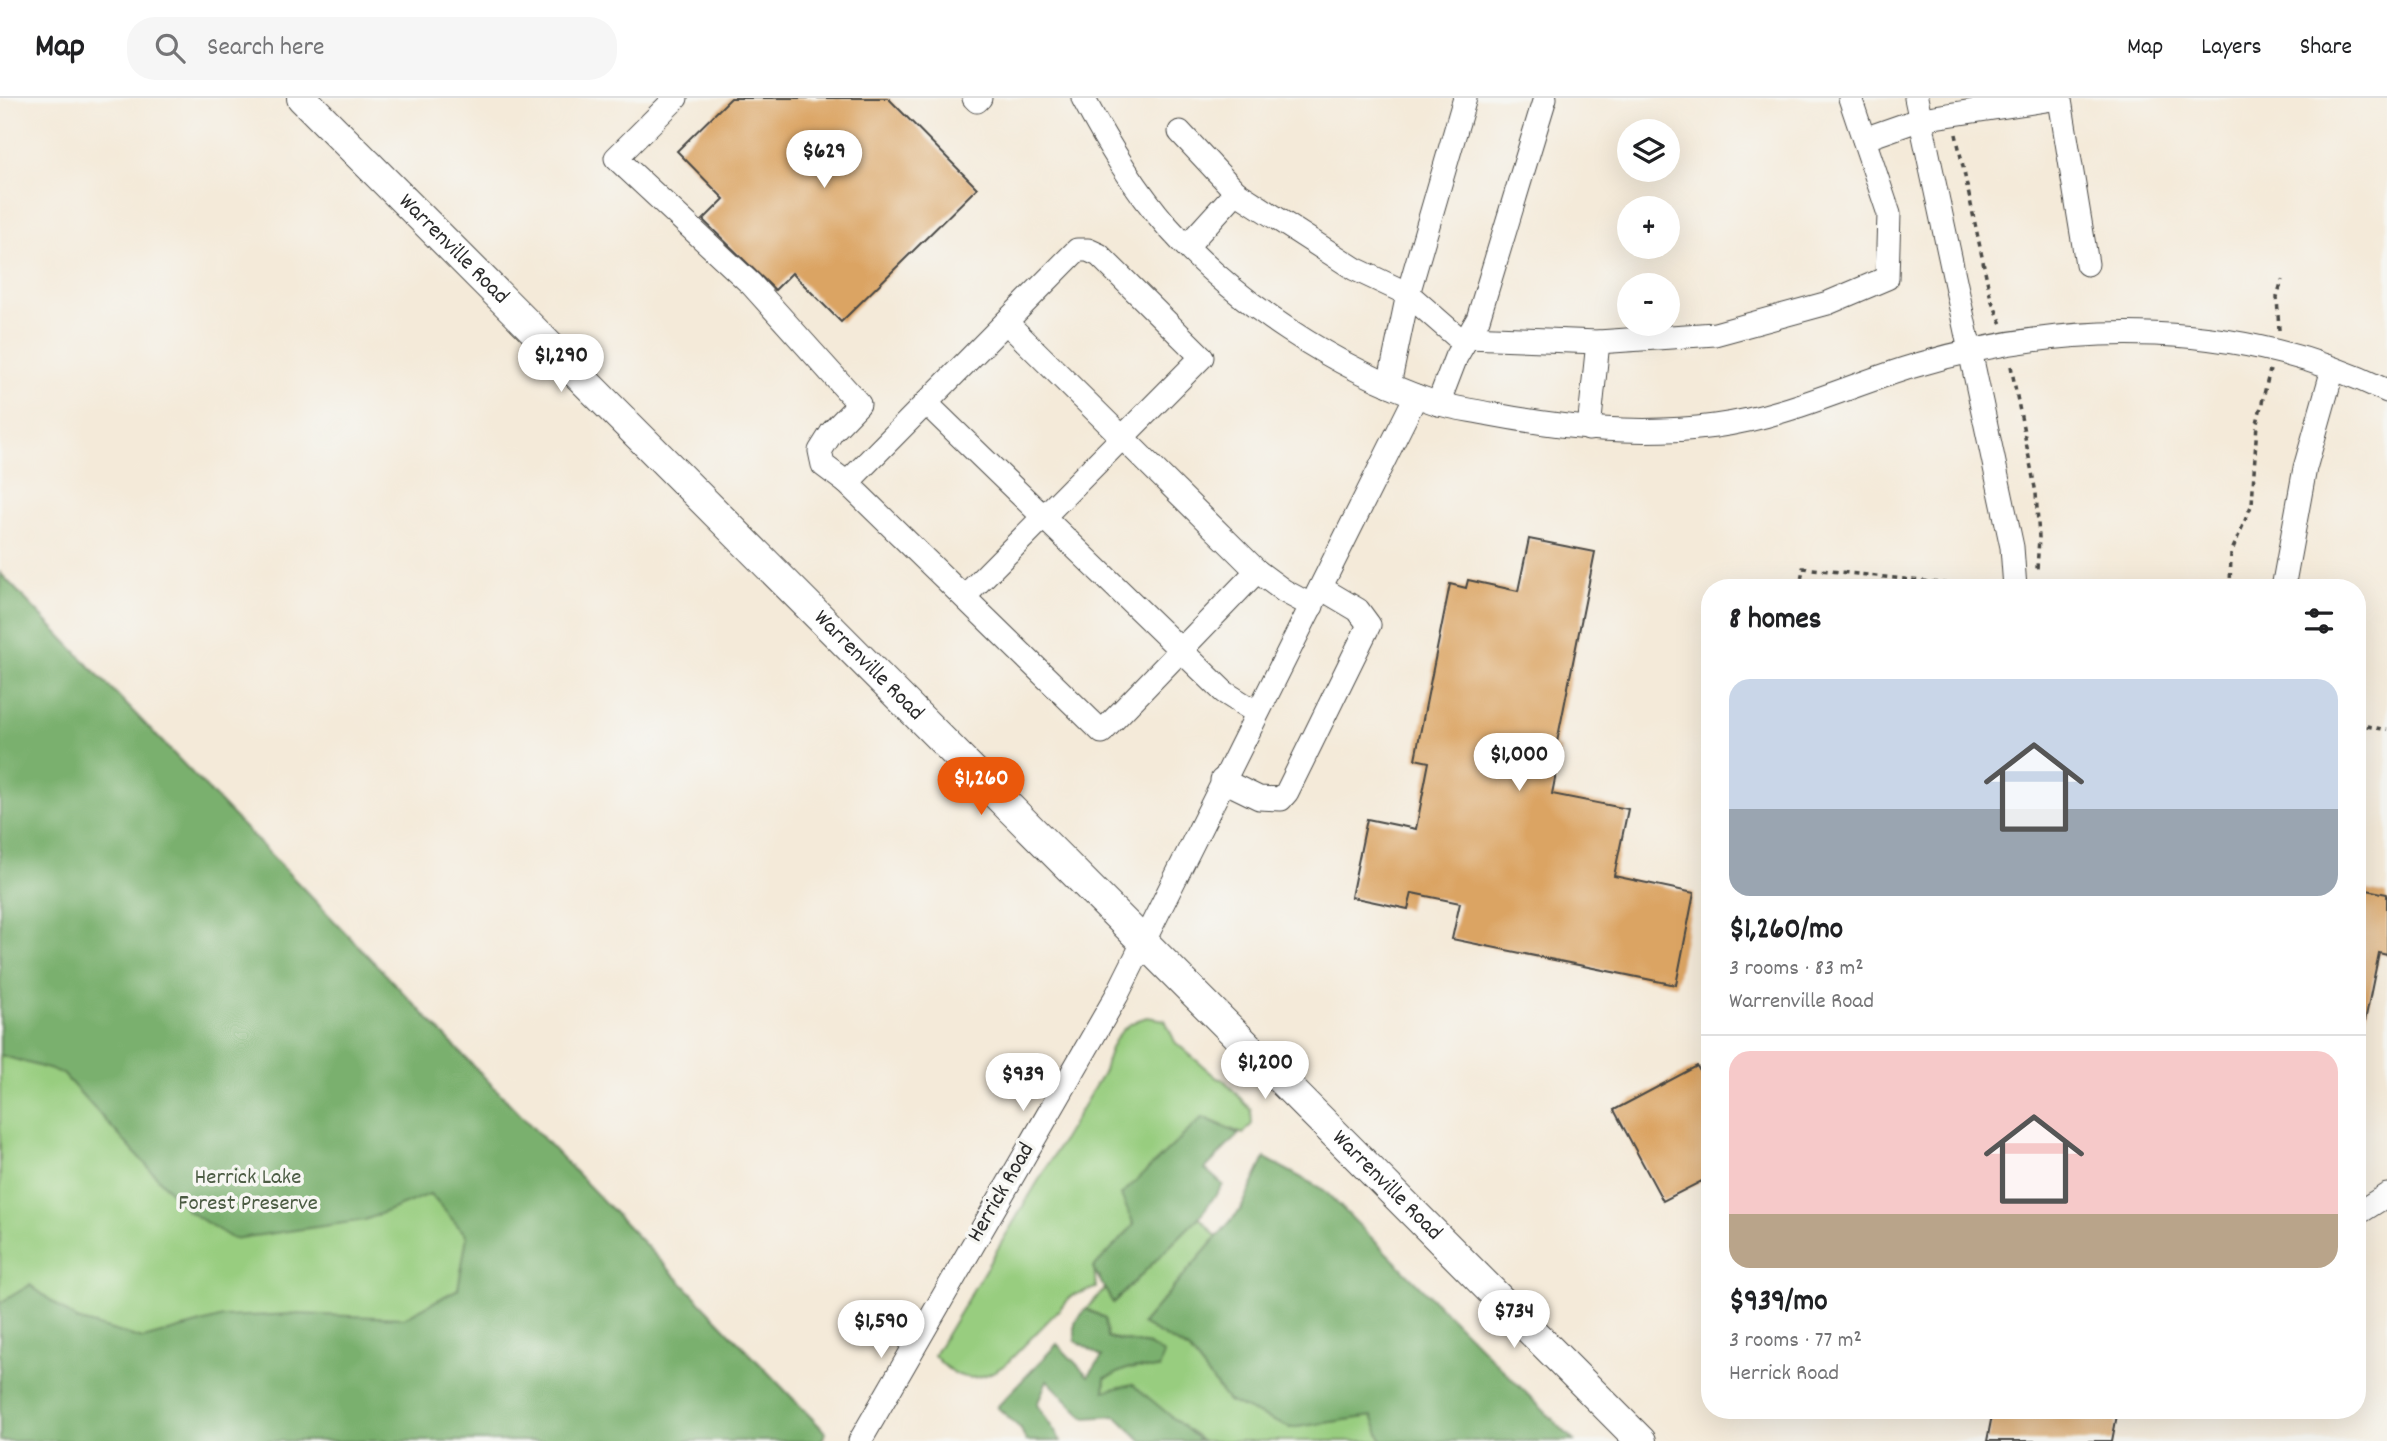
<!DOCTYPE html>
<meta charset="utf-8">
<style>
:root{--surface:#fff;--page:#f6f6f6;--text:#202124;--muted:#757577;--line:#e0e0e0;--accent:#ea580c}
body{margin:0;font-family:Dekko,sans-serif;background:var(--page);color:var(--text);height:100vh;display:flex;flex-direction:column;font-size:26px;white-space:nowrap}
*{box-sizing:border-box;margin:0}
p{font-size:23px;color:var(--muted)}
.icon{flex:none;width:38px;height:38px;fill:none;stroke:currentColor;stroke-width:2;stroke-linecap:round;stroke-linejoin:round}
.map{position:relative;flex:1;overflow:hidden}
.panel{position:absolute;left:1701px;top:481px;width:665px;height:840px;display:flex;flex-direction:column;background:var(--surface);border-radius:28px;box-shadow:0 7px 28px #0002}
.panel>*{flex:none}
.buttons{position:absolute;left:1617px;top:21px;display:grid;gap:14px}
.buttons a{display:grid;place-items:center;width:63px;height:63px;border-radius:50%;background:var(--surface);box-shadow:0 7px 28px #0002;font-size:35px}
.price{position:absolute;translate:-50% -60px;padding:0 16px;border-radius:24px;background:#fff;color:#222;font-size:23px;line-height:46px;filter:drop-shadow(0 2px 4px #0008)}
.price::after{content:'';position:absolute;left:50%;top:42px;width:21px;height:16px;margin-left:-10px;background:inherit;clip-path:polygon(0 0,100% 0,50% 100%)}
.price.selected{background:var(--accent);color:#fff}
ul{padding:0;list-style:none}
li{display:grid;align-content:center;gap:14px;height:371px;padding:0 28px}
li+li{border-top:2px solid var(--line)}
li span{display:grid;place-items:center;height:217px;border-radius:21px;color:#555}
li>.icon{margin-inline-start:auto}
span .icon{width:126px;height:126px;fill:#fffc;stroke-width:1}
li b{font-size:30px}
h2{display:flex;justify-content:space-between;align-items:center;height:84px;padding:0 28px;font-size:30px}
header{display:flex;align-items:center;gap:42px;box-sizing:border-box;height:98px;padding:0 35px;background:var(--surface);border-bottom:2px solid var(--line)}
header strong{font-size:33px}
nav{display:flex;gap:38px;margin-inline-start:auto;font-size:24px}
.search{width:490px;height:63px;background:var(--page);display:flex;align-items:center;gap:18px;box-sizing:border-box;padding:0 24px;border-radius:28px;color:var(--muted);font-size:26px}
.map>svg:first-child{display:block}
</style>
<header>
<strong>Map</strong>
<div class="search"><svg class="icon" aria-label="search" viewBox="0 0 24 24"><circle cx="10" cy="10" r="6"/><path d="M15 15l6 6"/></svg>Search here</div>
<nav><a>Map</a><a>Layers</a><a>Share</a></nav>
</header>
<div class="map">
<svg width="2387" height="1343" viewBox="0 0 2387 1343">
<rect width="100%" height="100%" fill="#f6f6f2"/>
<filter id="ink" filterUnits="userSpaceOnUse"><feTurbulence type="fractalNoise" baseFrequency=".0143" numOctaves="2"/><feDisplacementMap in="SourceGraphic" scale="14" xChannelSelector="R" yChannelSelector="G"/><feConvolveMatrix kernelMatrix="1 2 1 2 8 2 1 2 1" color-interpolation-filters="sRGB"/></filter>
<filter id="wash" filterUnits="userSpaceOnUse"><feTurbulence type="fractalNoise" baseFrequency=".00686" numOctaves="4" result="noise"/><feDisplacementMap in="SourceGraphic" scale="28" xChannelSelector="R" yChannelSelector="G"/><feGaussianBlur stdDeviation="1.57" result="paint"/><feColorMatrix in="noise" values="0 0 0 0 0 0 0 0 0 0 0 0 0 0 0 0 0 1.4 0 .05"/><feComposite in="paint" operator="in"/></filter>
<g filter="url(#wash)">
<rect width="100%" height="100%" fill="#f4ead9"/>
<g fill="#98cd7f" stroke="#627c55" stroke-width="2">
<polygon points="0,475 826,1335 821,1343 0,1343"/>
<path d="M1147,919L1165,922L1175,944L1217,980L1224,982L1251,1012L1252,1026L1243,1036L1202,1019L1134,1127L1094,1170L1096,1190L1073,1197L1006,1266C978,1286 957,1285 934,1257L1104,973C1110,946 1119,926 1147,919Z"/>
<polygon points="1199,1119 1217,1139 1142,1226 1189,1252 1228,1303 1290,1330 1372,1318 1382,1343 1201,1343 1195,1336 1104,1294 1105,1280 1129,1270 1159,1271 1149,1247 1107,1239 1105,1220 1086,1211 1105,1191 1113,1205"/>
</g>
<g fill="#7ab06e" stroke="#526e4c" stroke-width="2">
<polygon points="0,475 826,1335 821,1343 0,1343 0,1205 30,1187 77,1222 143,1241 223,1219 295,1216 404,1220 458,1191 467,1138 430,1096 365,1122 233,1141 188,1113 62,975 0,957"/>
<polygon points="1203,1019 1239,1036 1205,1071 1223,1087 1199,1119 1113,1205 1093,1170 1134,1127 1121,1097"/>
<polygon points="1265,1060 1324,1092 1574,1343 1382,1343 1372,1318 1290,1330 1228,1303 1189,1252 1142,1226 1241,1111"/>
<polygon points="1086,1211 1105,1220 1107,1240 1149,1247 1164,1256 1159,1271 1129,1270 1105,1280 1104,1293 1132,1286 1201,1343 1142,1343 1116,1318 1085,1320 1047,1282 1037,1307 1061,1343 1026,1343 1021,1331 997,1309 1057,1246 1088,1278 1102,1259 1075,1242 1075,1224"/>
</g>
<g id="blocks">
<g fill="#dba464">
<polygon points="731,0 888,0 977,90 841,224 792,175 775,192 703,122 724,101 677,53"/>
<polygon points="1529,441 1595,454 1556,649 1561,650 1552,696 1628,711 1614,778 1694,795 1676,887 1452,841 1460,805 1412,795 1408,811 1351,799 1367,721 1416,731 1429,664 1415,661 1450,486 1466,490 1468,482 1518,493"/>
<polygon points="2357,790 2387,796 2387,857 2379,855 2365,923 2357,922"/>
<polygon points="1697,968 1710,992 1710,1079 1663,1103 1614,1012"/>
<polygon points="1993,1312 2118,1312 2112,1343 1987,1343"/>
</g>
</g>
</g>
<g filter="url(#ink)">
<use href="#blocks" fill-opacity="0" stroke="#494845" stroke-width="2"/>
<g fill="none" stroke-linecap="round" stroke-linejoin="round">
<defs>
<g id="minor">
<polyline points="676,0 616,60 751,186 859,306 832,334 820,353 823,367 847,385"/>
<polyline points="974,0 977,3 980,0"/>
<path d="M1083,0C1107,45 1133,89 1167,128C1236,205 1334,270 1433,304C1451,310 1471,312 1490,316C1564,330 1638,338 1715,328C1786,319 1849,287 1917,267C2072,221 2240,222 2387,293"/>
<polyline points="1916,0 2012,449 2015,490"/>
<polyline points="2060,2 2087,166"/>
<polyline points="1180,34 1236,94 1355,171 1408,196 1464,245"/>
<polyline points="1864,41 1921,21 2059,0"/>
<polyline points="1188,147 1236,94"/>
<polyline points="1006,224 1257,473 1284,493 1312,508"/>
<polyline points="1467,239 1598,244 1715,236 1828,205 1887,180 1889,116 1850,0"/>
<polyline points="1389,287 1408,196 1465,0"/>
<polyline points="926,305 1224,594 1257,615"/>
<polyline points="1438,306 1456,259 1478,221 1545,0"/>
<polyline points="1589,331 1598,244"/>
<polyline points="2283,490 2305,370 2333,271"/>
<polyline points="964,499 1202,259 1099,157 1088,152 1077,152 847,385 1102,634 1257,473"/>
<polyline points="1222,682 1259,700 1281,701 1287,694 1369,527 1358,512 1321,490"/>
<polyline points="2357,1116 2387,1097"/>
<polyline points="860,1343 1117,897 1416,298"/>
</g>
<g id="major">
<path id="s1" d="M302,0L1641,1343"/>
</g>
</defs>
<use href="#minor" stroke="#494845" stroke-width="25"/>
<use href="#major" stroke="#494845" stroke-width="32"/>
<g stroke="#494845" stroke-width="3.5" stroke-dasharray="5 5" stroke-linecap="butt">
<polyline points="1956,36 1991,201 2002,226"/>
<polyline points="2279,232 2277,199 2282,182"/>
<polyline points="2011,268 2036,395 2039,440 2037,471"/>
<polyline points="1800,490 1803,470 1986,490"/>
<polyline points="2230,490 2231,455 2252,406 2257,325 2270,272"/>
<polyline points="2357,626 2387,632"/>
</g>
<use href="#minor" stroke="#fff" stroke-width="23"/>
<use href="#major" stroke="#fff" stroke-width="30"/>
</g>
</g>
<g text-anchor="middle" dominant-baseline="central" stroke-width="7" stroke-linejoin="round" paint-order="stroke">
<g font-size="23" fill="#2b2b2b" stroke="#f6f6f2">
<text stroke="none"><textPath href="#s1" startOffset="214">Warrenville Road</textPath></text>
<text stroke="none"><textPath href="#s1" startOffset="802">Warrenville Road</textPath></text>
<text stroke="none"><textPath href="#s1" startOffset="1536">Warrenville Road</textPath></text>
<text transform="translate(1002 1095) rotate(-60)">Herrick Road</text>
</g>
<g font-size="23" fill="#4c5c44" stroke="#f6f6f2">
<text x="248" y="1080">Herrick Lake<tspan x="248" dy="26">Forest Preserve</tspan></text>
</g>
</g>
</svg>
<div class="buttons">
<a><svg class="icon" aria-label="layers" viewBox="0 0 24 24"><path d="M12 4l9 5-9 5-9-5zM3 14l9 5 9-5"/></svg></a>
<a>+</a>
<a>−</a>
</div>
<b class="price" style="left:824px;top:92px">$629</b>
<b class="price" style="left:561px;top:296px">$1,290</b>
<b class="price" style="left:1519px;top:695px">$1,000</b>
<b class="price selected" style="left:981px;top:719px">$1,260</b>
<b class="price" style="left:1265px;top:1003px">$1,200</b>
<b class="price" style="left:1023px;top:1015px">$939</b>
<b class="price" style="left:1514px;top:1252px">$734</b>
<b class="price" style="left:881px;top:1262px">$1,590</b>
<section class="panel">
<h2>8 homes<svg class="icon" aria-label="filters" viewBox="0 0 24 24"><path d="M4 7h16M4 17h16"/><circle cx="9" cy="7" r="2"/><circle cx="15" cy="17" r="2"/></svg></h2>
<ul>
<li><span style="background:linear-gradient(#c9d6e8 60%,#9aa5b1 0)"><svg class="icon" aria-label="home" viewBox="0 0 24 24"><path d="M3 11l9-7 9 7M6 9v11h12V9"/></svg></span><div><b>$1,260/mo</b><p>3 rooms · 83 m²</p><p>Warrenville Road</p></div></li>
<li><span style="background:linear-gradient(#f6c9c9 75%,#b9a48a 0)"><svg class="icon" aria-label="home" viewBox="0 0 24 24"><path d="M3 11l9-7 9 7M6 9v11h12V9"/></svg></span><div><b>$939/mo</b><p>3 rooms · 77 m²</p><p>Herrick Road</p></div></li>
</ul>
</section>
</div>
